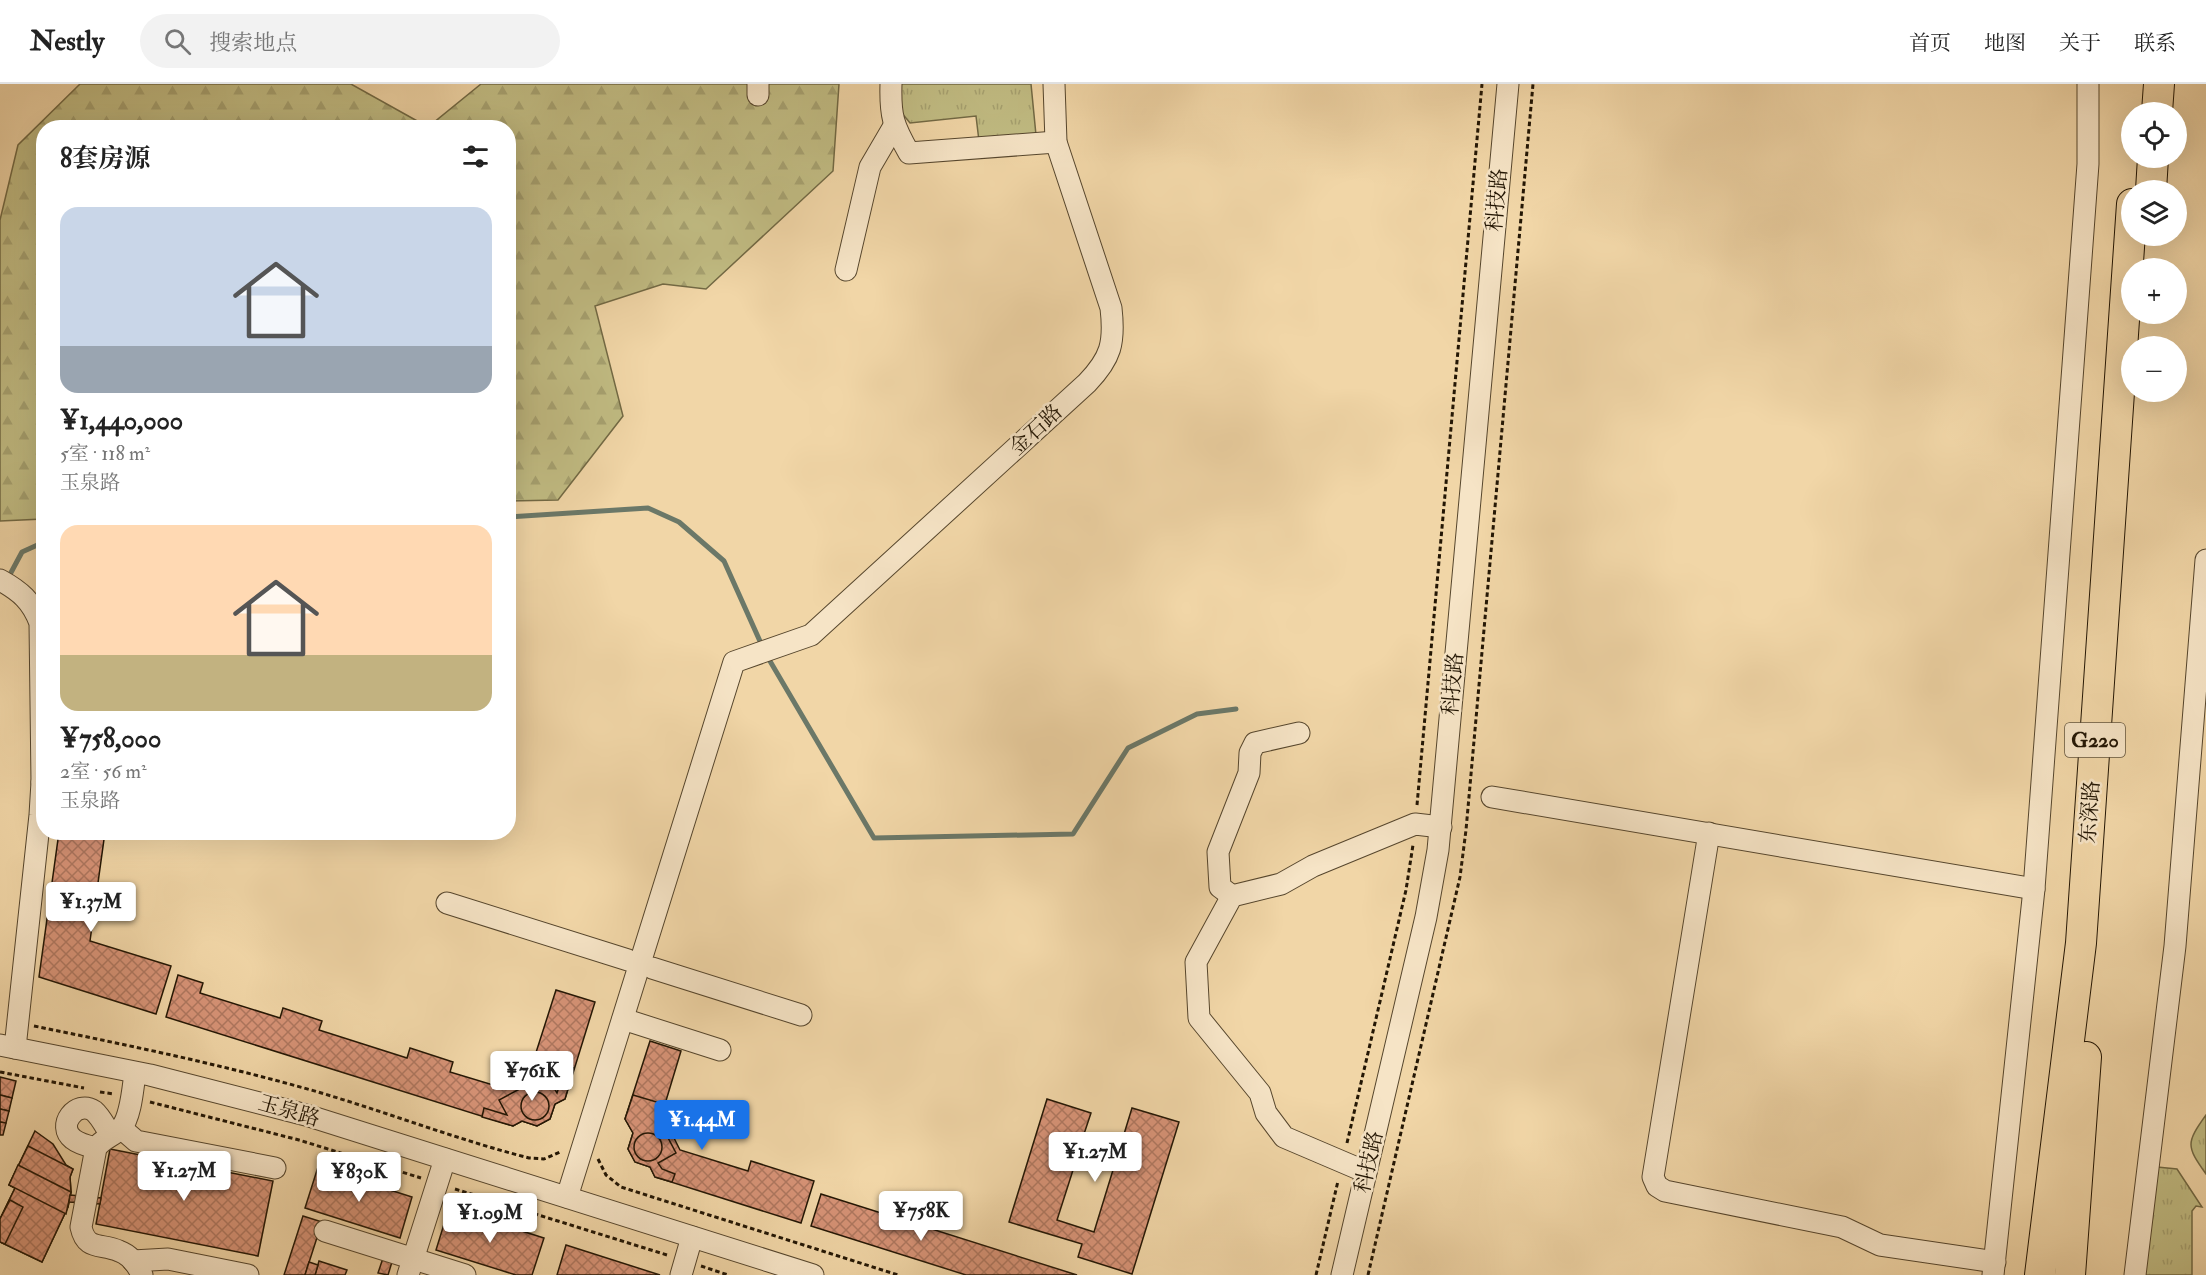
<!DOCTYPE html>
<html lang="zh">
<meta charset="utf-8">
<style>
:root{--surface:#fff;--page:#f2f2f2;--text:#222;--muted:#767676;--line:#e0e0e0;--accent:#1a73e8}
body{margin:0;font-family:"IM FELL Double Pica","Noto Serif SC",serif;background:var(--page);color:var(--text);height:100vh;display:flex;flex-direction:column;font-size:22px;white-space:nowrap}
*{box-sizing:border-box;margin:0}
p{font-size:20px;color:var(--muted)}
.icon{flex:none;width:33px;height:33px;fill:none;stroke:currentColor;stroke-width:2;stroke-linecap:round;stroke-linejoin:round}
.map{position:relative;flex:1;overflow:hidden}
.drawer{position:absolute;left:36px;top:36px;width:480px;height:720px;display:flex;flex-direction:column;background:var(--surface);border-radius:24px;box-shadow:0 6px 24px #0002}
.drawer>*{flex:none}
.buttons{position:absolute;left:2121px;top:18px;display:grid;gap:12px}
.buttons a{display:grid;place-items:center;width:66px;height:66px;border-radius:50%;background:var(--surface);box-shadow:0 6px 24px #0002;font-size:30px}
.price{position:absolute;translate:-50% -51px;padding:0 14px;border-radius:6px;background:#fff;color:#222;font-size:20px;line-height:39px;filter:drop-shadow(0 2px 3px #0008)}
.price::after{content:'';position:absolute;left:50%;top:36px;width:18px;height:14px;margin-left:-9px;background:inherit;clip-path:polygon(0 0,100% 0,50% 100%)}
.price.current{background:var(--accent);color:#fff}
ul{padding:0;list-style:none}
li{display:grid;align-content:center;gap:12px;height:318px;padding:0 24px}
li span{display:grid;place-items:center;height:186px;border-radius:18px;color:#555}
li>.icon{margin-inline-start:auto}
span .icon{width:108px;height:108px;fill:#fffc;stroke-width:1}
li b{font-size:26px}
h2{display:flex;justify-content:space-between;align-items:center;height:72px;padding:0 24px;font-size:26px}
header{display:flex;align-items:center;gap:36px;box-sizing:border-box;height:84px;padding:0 30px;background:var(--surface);border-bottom:2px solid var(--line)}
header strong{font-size:28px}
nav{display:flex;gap:33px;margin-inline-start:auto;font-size:21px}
.search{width:420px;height:54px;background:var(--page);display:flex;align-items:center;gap:15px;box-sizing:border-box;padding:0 21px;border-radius:33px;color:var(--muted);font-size:22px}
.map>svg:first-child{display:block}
</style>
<header>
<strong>Nestly</strong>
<div class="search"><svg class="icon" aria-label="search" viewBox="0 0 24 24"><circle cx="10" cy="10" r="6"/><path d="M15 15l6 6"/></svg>搜索地点</div>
<nav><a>首页</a><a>地图</a><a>关于</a><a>联系</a></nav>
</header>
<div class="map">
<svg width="2206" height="1191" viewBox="0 0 2206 1191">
<defs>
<pattern id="grass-tufts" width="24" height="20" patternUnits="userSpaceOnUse" patternTransform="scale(1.5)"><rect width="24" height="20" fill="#c1bc83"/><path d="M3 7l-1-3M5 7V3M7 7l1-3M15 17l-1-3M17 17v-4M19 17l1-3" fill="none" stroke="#a6a170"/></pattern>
<pattern id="forest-firs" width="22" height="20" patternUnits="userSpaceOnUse" patternTransform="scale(1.5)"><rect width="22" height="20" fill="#c1bc83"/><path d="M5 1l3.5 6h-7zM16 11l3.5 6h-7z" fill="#a6a170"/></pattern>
<pattern id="building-cross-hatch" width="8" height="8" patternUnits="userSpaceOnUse" patternTransform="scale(1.5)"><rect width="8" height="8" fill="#d79377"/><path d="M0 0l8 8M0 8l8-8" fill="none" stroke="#ae775f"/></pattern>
</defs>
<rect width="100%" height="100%" fill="#f1d6a7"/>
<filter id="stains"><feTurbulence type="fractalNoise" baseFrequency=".00333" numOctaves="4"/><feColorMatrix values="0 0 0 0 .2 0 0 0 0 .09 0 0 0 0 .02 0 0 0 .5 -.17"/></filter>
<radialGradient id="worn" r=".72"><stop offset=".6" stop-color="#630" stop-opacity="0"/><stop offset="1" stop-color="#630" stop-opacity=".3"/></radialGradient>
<g fill="url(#grass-tufts)" stroke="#726944" stroke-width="1.5">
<polygon points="899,0 1031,0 1036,51 979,57 976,32 910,39 901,28"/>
<path d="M2206,1031V1090C2186,1062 2186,1059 2206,1031Z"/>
<polygon points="2157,1083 2177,1085 2202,1123 2196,1122 2192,1127 2192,1191 2144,1191"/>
</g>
<polygon fill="url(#forest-firs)" stroke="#726944" stroke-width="1.5" points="80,0 351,0 428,43 481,0 839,0 833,87 706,205 663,200 595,222 623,332 558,416 509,417 508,44 44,44 43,435 0,437 0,136 18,61"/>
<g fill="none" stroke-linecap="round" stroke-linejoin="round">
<g stroke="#6b7868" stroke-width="5">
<polyline points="508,433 648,424 679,438 724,477 763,564"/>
<polyline points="7,496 22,468 44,458"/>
<polyline points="767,572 874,754 1073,750 1128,664 1197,630 1236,625"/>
</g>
</g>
<g fill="url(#building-cross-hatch)" stroke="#231604" stroke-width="1.5">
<polygon points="59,748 105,748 90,857 171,882 156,930 39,893"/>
<polygon points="178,891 203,899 200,909 280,934 283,924 322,937 319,946 407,974 410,964 453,978 450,988 493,1001 532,981 556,906 595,918 565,1015 555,1020 550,1035 537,1042 522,1037 513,1042 166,933"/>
<polygon points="650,957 681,967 662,1030 680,1066 748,1087 751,1077 814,1097 801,1139 655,1093 650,1083 635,1078 628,1065 633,1049 625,1035"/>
<polygon points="566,981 574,984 565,1015 555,1020 550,1035 537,1042 522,1037 513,1042 482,1033 484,1024 507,1031 499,1016 546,991 557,1009"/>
<polygon points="0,993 16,997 12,1014 0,1011"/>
<circle cx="535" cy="1022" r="14"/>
<polygon points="0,1011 12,1014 9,1027 0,1025"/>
<polygon points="633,1011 660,1019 656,1031 676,1069 658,1079 662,1085 675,1090 672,1098 655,1093 650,1083 635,1078 628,1065 633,1049 625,1035"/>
<polygon points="1047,1015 1091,1029 1083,1053 1093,1056 1084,1086 1074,1083 1057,1136 1094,1148 1132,1024 1179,1038 1132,1190 1078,1173 1082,1160 1009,1138"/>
<polygon points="0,1025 9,1027 6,1039 0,1038"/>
<polygon points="0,1038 6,1039 3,1051 0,1051"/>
<polygon points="35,1047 53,1060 66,1081 73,1085 70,1093 71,1108 68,1123 42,1178 0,1158 0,1135 15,1104 9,1101"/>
<circle cx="648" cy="1063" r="14"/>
<polygon points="28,1062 73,1085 70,1093 71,1108 68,1123 42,1178 0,1158 0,1135 15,1104 9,1101"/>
<polygon points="110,1065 273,1097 258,1172 96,1140"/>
<polygon points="18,1081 71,1108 66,1130 9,1101"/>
<polygon points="318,1083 412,1113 400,1154 305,1124"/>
<polygon points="821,1110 1077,1191 966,1191 811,1142"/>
<polygon points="70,1111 101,1114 100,1120 69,1118"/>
<polygon points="10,1116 23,1123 5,1160 0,1158 0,1135"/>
<polygon points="449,1124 544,1154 532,1191 516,1191 436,1166"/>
<polygon points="303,1132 322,1138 305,1191 284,1191"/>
<polygon points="566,1161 660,1191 557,1191"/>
<polygon points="383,1174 392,1178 388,1191 378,1189"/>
<polygon points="319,1177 347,1186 345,1191 315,1191"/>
<polygon points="309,1178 318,1181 315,1191 305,1191"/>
</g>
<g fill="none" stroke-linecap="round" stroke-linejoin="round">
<defs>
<g id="minor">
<path d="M891,0C890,32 893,41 909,69L1056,58"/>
<polyline points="758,11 758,0"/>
<polyline points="846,186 870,83 894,42"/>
<path d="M0,496C20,507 32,517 40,539L42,698"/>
<polyline points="1492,713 2034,805"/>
<polyline points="1709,749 1653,1093 1657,1102 1665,1107 1842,1143 1880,1161 1995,1178"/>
<polyline points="1232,812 1220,803 1218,768 1249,689 1250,669 1255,659 1299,649"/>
<polyline points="447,819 628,876"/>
<polyline points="652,884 801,931"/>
<polyline points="623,935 720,966"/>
<polyline points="0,961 150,991 306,1031 813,1191"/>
<polyline points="15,964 40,731 42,698 44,697"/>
<path d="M135,989C133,1003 131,1033 121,1044C114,1052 103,1054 96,1064L81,1143C86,1167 101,1159 119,1167C130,1171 137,1180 142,1191"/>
<polyline points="121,1044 136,1057 275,1084"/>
<path d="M96,1064C88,1062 79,1060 73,1055C56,1042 76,1015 94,1027C101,1033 106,1044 111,1051"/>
<polyline points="1366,1088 1284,1053 1266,1029 1260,1009 1199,934 1196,878 1232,812 1281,800 1313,782 1415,740 1441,743"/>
<path d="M567,1113L734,578L811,551L1087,299C1111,274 1115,259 1111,224L1056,58L1054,0"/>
<polyline points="325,1147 465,1191"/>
<polyline points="133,1177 168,1175 248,1191"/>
<polyline points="408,1191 445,1075"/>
<polyline points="681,1191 692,1153"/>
<polyline points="1342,1191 1426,833 1438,766 1508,0"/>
<polyline points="1993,1191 2034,805 2088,80 2088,0"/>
<polyline points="2135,1191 2175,862 2206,476"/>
</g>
<g id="highway">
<polyline points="2157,28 2159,0"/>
<polyline points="2151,106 2153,74"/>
<polyline points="2040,1191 2081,859 2132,120"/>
<polyline points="2070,1191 2086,973"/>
</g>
</defs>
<use href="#minor" stroke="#56462d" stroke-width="23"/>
<use href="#highway" stroke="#231604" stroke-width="32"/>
<g stroke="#231604" stroke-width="3" stroke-dasharray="4.5 3" stroke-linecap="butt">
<polyline points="1417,721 1482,0"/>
<path d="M34,942C127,961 219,980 311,1006C384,1027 455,1055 529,1074L544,1075L560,1068"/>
<polyline points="0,988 84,1004"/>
<polyline points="100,1008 114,1010"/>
<polyline points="150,1018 299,1056 421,1094"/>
<polyline points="1347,1059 1406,806 1413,761"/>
<polyline points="598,1075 606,1091 621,1103 898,1191"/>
<polyline points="455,1105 667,1171"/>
<polyline points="701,1182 728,1191"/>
<polyline points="1316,1191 1338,1097"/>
<polyline points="1368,1191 1460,793 1466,746 1533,0"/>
</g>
<use href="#minor" stroke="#f6e4c6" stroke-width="21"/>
<use href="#highway" stroke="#f1d6a7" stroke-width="30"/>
</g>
<g text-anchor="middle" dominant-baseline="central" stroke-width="5" stroke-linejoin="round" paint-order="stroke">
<rect fill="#f6e4c6" stroke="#62543e" stroke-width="1.5" x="2065" y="639" width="60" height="34" rx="4.5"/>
<g font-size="20" font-weight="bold" fill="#231604">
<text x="2095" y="656">G220</text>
</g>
<g font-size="21" fill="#231604" stroke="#f6e4c6">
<text transform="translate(1497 116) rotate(-85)">科技路</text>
<text transform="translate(1036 346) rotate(-43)">金石路</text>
<text transform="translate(1453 600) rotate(-85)">科技路</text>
<text transform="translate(2090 728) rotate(-86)">东深路</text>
<text transform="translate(289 1027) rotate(16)">玉泉路</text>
<text transform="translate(1369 1078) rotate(-77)">科技路</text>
</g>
</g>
<rect width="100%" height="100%" filter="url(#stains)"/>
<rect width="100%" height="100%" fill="url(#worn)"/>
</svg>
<div class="buttons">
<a><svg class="icon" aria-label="locate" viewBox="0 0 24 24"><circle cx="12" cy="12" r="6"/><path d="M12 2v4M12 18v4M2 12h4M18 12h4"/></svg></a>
<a><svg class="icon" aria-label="layers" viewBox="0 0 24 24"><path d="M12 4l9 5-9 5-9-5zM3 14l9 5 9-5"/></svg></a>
<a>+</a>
<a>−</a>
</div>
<b class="price" style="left:91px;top:849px">¥1.37M</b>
<b class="price" style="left:532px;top:1018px">¥761K</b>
<b class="price current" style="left:702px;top:1067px">¥1.44M</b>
<b class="price" style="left:1095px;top:1099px">¥1.27M</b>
<b class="price" style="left:184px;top:1118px">¥1.27M</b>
<b class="price" style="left:359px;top:1119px">¥830K</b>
<b class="price" style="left:921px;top:1158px">¥758K</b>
<b class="price" style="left:490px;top:1160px">¥1.09M</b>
<section class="drawer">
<h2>8套房源<svg class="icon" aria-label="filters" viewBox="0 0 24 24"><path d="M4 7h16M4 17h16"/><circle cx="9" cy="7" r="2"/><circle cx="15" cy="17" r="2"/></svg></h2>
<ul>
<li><span style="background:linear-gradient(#c9d6e8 75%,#9aa5b1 0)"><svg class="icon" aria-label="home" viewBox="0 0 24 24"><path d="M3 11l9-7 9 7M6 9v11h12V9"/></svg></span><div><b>¥1,440,000</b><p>5室 · 118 m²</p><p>玉泉路</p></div></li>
<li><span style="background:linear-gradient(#ffd9b3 70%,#c2b280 0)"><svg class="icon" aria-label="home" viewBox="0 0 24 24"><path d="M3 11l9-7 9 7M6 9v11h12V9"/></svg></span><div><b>¥758,000</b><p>2室 · 56 m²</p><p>玉泉路</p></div></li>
</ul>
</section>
</div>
